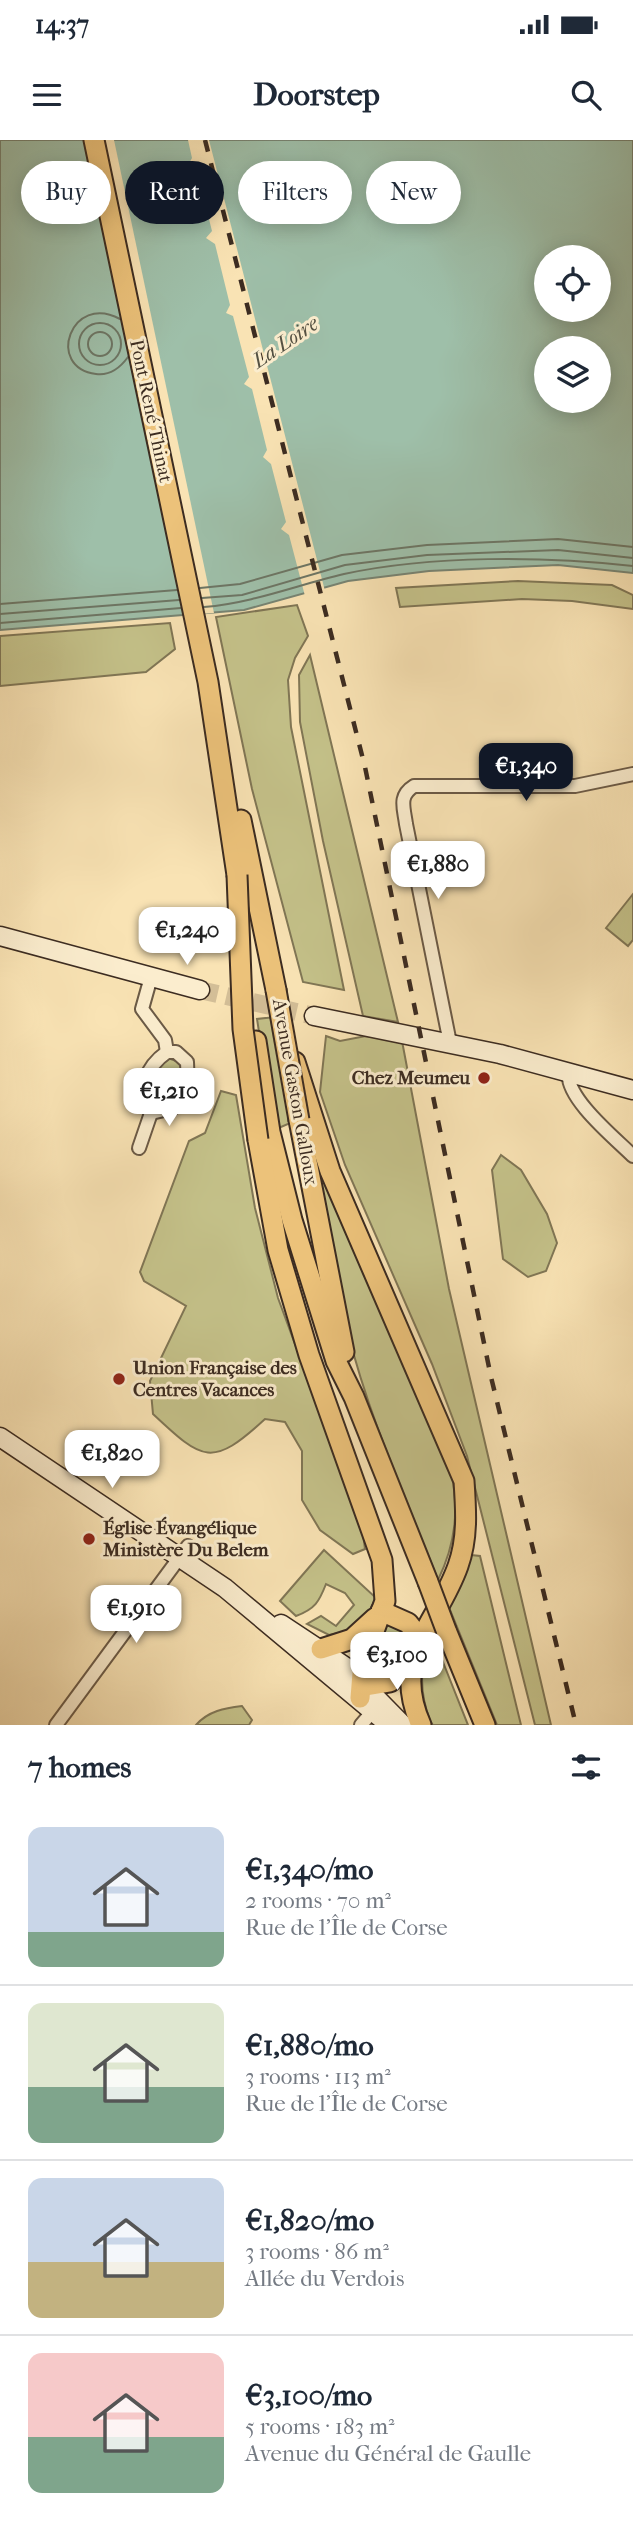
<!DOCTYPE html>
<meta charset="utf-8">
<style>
:root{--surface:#fff;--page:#f6f6f7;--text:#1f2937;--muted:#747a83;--line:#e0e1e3;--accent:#111827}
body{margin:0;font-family:"IM FELL French Canon",serif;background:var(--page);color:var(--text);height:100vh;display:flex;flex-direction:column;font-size:26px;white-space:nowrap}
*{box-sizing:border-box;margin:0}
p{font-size:23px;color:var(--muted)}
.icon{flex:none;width:38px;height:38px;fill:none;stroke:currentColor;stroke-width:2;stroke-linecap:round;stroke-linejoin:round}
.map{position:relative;height:1585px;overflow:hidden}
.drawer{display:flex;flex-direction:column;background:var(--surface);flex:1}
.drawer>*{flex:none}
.top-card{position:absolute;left:21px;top:21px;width:592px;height:63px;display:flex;gap:14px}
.tools{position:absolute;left:534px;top:105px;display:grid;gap:14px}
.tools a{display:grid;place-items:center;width:77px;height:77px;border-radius:50%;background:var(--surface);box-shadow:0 4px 18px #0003;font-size:35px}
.price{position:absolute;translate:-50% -60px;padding:0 16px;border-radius:14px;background:#fff;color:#222;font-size:23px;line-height:46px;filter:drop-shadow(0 2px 4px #0008)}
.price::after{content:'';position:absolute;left:50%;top:42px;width:21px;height:16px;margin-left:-10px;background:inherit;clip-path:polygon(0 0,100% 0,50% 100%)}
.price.current{background:var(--accent);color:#fff}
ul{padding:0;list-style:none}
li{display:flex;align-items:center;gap:21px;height:175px;padding:0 28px}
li+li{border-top:2px solid var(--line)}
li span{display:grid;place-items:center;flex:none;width:196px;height:140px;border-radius:14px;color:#555}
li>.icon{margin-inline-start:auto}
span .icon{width:84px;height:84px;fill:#fffc;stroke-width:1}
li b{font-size:30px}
h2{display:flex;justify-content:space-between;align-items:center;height:84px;padding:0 28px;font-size:30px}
.pill{padding:0 24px;border-radius:32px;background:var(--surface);box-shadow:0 4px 18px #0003;font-size:24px;line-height:63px}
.pill.current{background:var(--accent);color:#fff}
.status{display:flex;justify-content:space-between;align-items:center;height:49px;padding:0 35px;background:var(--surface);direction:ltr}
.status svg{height:19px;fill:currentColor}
header{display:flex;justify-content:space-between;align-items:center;height:91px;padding:0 28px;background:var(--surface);font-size:32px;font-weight:800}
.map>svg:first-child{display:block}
</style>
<div class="status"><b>14:37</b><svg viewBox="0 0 49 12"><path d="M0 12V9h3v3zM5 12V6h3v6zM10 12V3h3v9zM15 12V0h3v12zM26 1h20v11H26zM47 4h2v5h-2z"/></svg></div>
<header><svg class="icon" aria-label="menu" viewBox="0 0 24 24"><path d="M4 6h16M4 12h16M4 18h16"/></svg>Doorstep<svg class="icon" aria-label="search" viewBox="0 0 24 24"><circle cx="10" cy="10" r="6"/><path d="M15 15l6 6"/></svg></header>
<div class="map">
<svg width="633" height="1585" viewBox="0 0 633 1585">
<rect width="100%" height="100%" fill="#f9e3b4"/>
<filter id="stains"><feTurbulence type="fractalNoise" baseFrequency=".00286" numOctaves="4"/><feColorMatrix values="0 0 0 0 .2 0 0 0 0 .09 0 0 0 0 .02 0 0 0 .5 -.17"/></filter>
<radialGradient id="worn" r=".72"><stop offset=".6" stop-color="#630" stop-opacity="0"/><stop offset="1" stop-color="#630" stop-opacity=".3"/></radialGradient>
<g fill="#c4c189" stroke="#807655" stroke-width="2">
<polygon points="518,441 612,445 633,455 633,469 572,461 522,459 400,467 396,448"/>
<polygon points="297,465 308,496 295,518 288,540 291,587 344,850 303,842 252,649 216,477"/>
<polygon points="170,483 175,509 146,532 0,546 0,496"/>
<polygon points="310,515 398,882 363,876 323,701 300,582 299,535"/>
<polygon points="633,754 633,800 628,806 606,788"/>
<polygon points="275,877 295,981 274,990 257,879"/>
<polygon points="326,896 340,901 366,896 402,901 449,1149 551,1585 535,1585 467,1316 432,1224 345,1025 320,952"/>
<path d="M165,917L179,922C190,944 178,959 159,969L150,964L151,938Z"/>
<path d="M221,951L236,955L255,1068L278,1158L362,1386L365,1409L353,1414L320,1390L302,1360V1311L285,1282L265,1279C212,1328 203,1321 153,1274L150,1241L186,1166L144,1141L140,1132L189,1001L205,993Z"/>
<path d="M312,1000L451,1330C459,1370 456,1403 438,1440C405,1357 368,1275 347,1189C333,1127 324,1062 312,1000Z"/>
<polygon points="501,1015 521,1030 547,1074 557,1103 546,1131 528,1137 503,1119 492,1030"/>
<path d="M324,1410L375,1457L372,1469L358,1489L329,1495L307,1484L321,1476L336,1486L354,1465L345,1453L326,1444C319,1462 315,1469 296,1476L280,1461Z"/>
<polygon points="471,1415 480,1416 521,1585 497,1585 448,1465"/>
<path d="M386,1482L402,1490C409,1511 400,1520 388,1536L368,1521Z"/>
<path d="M433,1497L468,1585H433L430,1581C419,1550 419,1526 433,1497Z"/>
<path d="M242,1566L252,1580L249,1585H196C208,1571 225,1568 242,1566Z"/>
</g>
<path fill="#9ebfa9" stroke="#778473" stroke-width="2" fill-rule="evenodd" d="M0,0H633V433L558,425L429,431L348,441L244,470L0,490ZM546,117H598V170H546ZM546,208H598V261H546Z"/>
<g fill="#f9e3b4">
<polygon points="87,0 114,0 214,473 186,475"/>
<polygon points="188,0 209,0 325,451 305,456 289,395 281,389 286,382 271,324 263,317 267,310 252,249 244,244 249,237 233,176 226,173 230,165 215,104 206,98 212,91 197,32 187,27 192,18"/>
</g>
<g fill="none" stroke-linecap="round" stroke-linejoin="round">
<g stroke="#6d7665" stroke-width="2">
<path d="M120,179C71,152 45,228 96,234C110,236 120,228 128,217"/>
<circle cx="100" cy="204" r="21"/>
<circle cx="100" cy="204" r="12"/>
<polyline points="200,448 240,444 342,415 427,405 558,399 633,407"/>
<polyline points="202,458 242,455 345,425 427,415 558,410 633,418"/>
<polyline points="0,464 177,450"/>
<path d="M204,467C253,463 297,445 344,434C432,415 544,416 633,426"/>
<polyline points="0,474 179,460"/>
<polyline points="0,483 181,468"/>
</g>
<polyline stroke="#d3be97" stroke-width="18" stroke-dasharray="18 9" stroke-linecap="butt" points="200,850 314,876"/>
<defs>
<g id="street">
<polyline points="151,837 142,869 165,900 167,912"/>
<path d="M450,903L406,684C404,668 398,656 414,646H575L633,634"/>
<path d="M167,912H176L187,922L188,946L173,968L151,973C135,951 147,926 167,912Z"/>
<path d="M569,932C564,957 616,999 633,1016"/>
<polyline points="139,1008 151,973"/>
<polyline points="56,1585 188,1406"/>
<polyline points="361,1585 373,1571"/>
</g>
<g id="secondary">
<polyline points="0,796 200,850"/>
<polyline points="314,876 500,914 633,950"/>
<polyline points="0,1297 225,1448 389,1585"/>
<polyline points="281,1484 346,1527 403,1585"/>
</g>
<g id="primary">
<polyline points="94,0 208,542 237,735"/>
<polyline points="241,680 276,850"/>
<polyline points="256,901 270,992 292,1080 336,1221 354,1257 428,1442"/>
<path d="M295,922L330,1031L464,1341C466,1370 468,1398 458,1426C437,1485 390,1516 421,1585"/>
<polyline points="299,980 344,1212"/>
<polyline points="258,1000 278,1110 309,1215 382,1420 385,1461 363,1521 360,1558"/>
<polyline points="381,1471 408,1483 420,1498"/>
<polyline points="446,1490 485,1585"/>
<polyline points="321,1509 352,1499 375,1478"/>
<polyline points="366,1546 390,1542 411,1520"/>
</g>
</defs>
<use href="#street" stroke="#6b5a46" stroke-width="16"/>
<use href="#secondary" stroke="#3c2c21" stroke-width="21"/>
<use href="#primary" stroke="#3c2c21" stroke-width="23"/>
<use href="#street" stroke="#fbedce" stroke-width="12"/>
<use href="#secondary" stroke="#fbedce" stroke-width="18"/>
<use href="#primary" stroke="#ecc27a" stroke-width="19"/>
<polyline stroke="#3c2c21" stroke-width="4.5" stroke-dasharray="12 12" stroke-linecap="butt" points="205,0 365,627 491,1237 576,1585"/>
<defs>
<g id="primary-bridge">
<polyline points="237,735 243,889 258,1000"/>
<polyline points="276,850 299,980"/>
<polyline points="428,1442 446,1490"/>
</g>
</defs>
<use href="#primary-bridge" stroke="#3c2c21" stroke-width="23" stroke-linecap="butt"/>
<use href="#primary-bridge" stroke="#ecc27a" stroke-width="19"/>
</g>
<g fill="#8f2418" stroke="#fbedce" stroke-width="2.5">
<circle cx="484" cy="938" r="7"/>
<circle cx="119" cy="1239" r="7"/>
<circle cx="89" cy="1399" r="7"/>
</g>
<g text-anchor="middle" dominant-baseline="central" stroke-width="6" stroke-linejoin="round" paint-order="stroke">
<g font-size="19" fill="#3c2c21" stroke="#fbedce">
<text transform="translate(151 271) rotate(78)">Pont René Thinat</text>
<text transform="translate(295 952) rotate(80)">Avenue Gaston Galloux</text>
</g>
<g font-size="19" font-weight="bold" fill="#3c2c21" stroke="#fbedce" text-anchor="start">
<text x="470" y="938" text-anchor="end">Chez Meumeu</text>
<text x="133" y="1228">Union Française des<tspan x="133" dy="22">Centres Vacances</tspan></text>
<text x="103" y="1388">Église Évangélique<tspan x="103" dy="22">Ministère Du Belem</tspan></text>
</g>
<g font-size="21" font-style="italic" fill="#545143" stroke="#fbedce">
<text transform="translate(285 202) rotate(-34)">La Loire</text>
</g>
</g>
<rect width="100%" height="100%" filter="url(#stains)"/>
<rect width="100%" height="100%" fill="url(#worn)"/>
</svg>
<div class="tools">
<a><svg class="icon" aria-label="locate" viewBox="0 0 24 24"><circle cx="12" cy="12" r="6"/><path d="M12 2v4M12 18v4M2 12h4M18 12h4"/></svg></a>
<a><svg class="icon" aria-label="layers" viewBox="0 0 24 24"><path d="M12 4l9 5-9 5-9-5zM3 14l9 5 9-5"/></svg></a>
</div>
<b class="price current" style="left:526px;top:663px">€1,340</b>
<b class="price" style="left:438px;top:761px">€1,880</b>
<b class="price" style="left:187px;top:827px">€1,240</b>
<b class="price" style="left:169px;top:988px">€1,210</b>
<b class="price" style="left:112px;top:1350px">€1,820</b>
<b class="price" style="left:136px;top:1505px">€1,910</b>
<b class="price" style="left:397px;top:1552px">€3,100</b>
<div class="top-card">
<a class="pill">Buy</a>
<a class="pill current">Rent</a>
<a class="pill">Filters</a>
<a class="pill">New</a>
</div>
</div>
<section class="drawer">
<h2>7 homes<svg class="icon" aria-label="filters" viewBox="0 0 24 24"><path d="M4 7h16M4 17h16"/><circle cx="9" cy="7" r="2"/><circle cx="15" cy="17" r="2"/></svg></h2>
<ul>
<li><span style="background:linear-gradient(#c9d6e8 75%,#7fa58c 0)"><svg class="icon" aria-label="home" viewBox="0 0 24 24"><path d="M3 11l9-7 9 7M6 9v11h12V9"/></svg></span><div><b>€1,340/mo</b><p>2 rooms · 70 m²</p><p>Rue de l'Île de Corse</p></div></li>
<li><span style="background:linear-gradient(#dfe7d0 60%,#7fa58c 0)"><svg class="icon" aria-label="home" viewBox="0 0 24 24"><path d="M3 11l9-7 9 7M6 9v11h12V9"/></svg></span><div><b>€1,880/mo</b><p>3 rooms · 113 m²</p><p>Rue de l'Île de Corse</p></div></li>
<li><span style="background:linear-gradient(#c9d6e8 60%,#c2b280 0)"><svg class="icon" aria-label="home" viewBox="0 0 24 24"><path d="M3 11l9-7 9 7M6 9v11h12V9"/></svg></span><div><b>€1,820/mo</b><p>3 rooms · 86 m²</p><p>Allée du Verdois</p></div></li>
<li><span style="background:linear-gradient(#f6c9c9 60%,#7fa58c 0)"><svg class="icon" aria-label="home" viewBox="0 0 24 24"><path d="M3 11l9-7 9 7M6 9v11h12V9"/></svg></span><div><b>€3,100/mo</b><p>5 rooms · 183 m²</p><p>Avenue du Général de Gaulle</p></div></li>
</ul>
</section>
